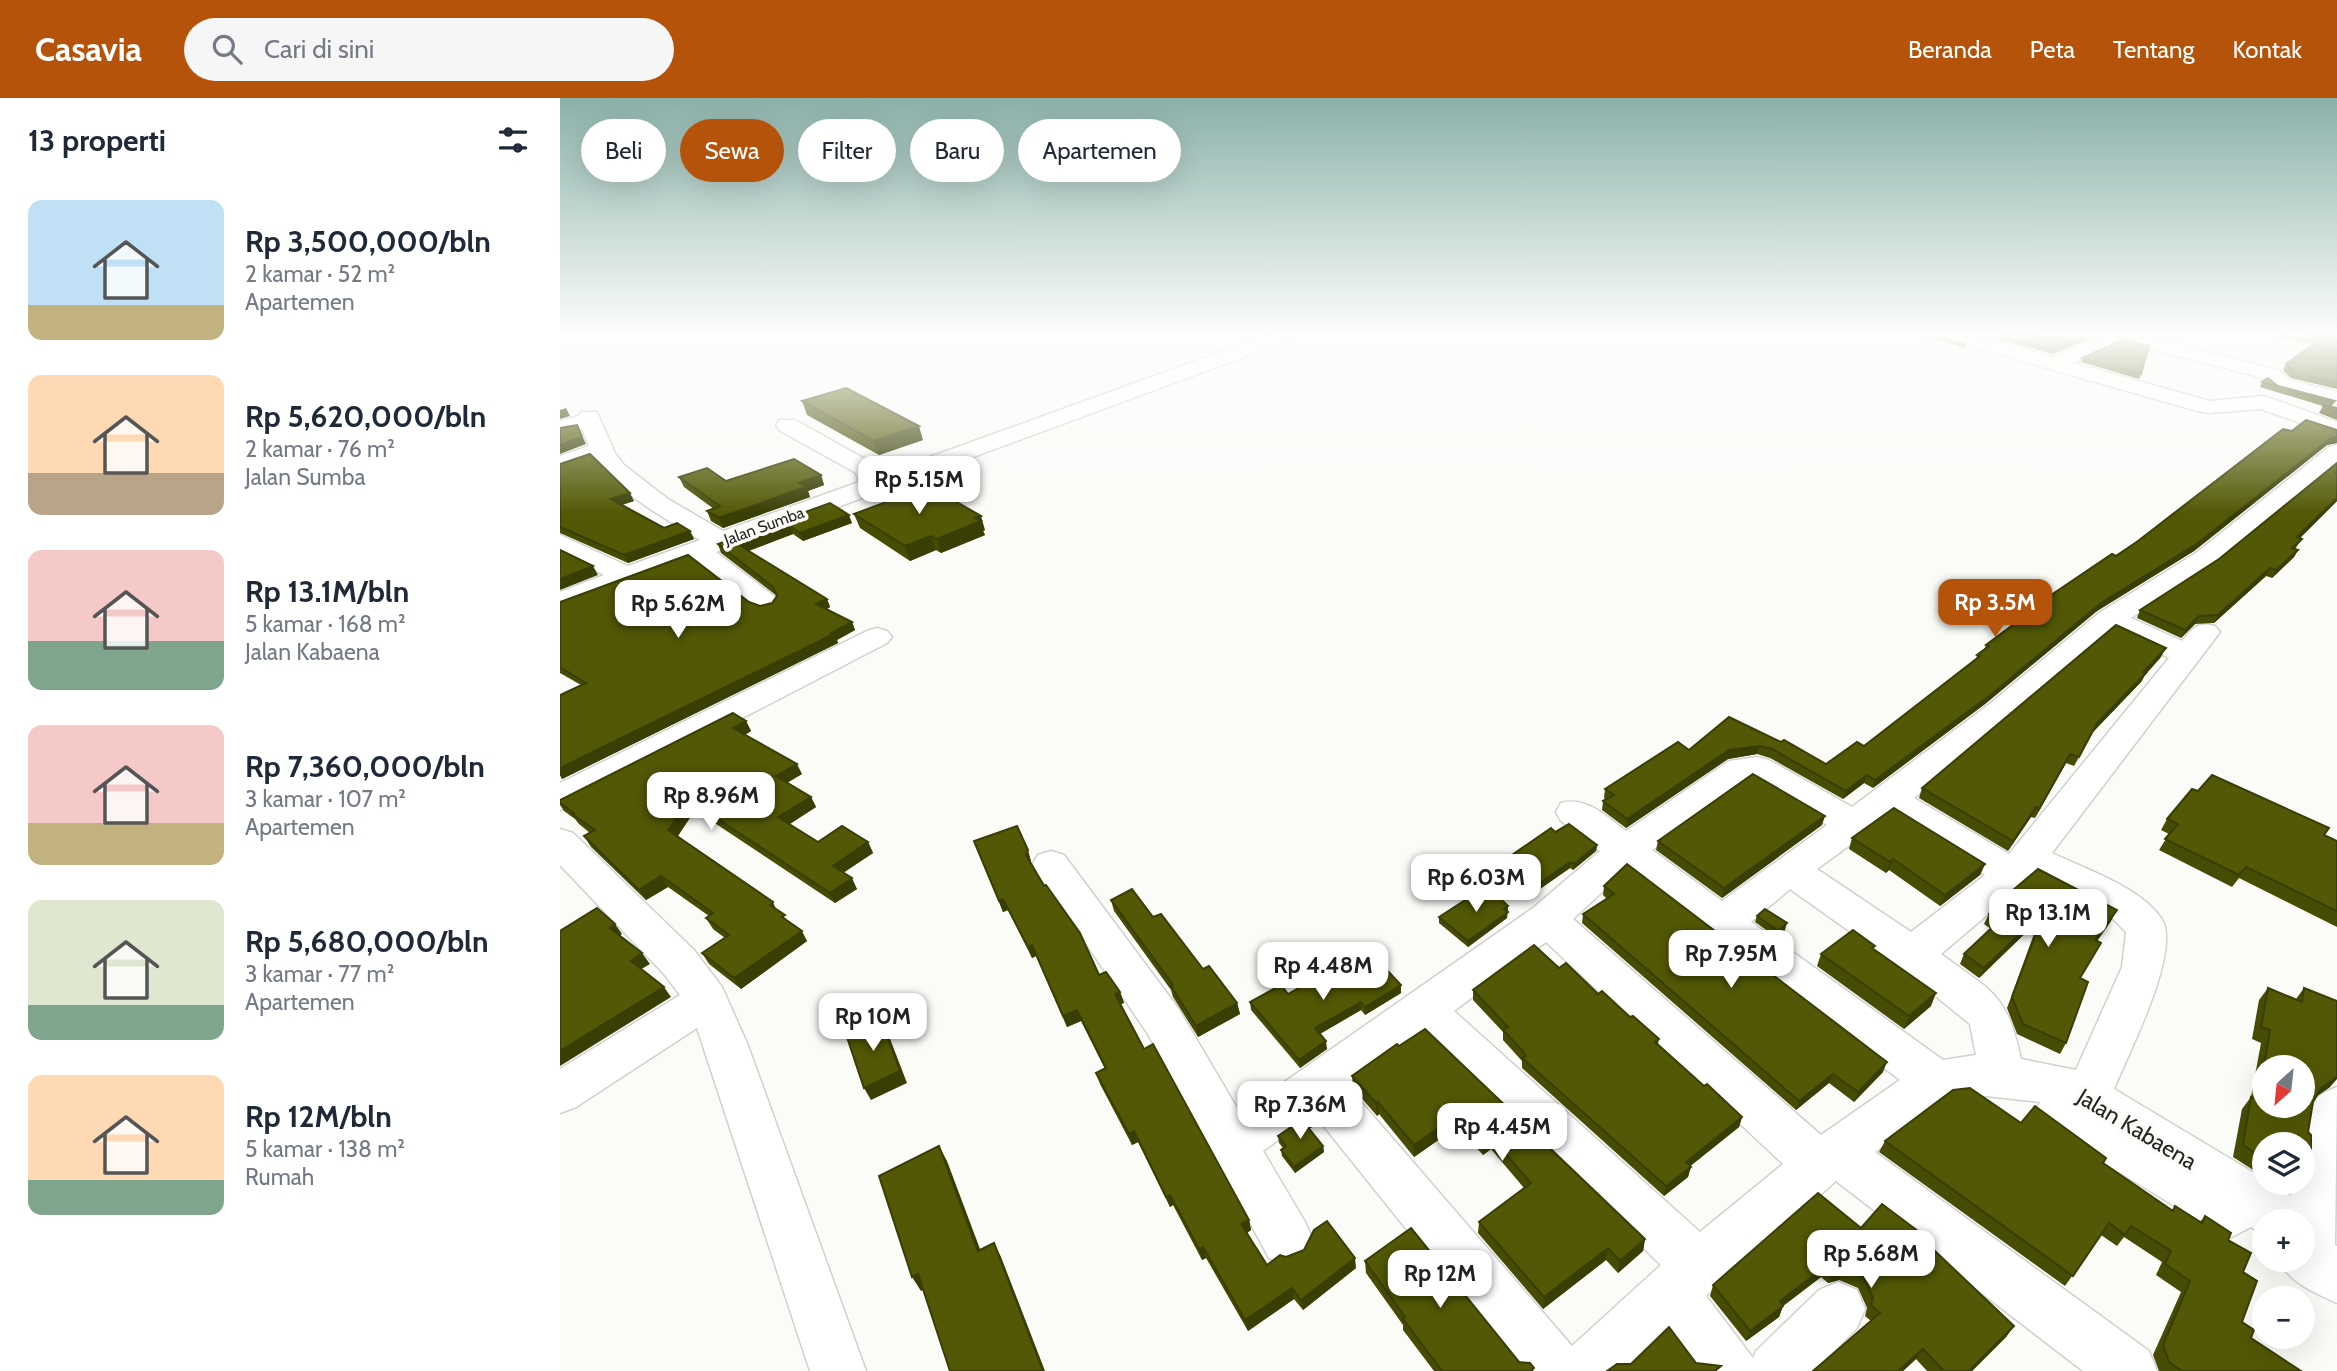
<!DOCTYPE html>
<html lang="id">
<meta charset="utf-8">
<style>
:root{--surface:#fff;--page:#f6f6f7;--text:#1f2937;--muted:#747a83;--accent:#b45309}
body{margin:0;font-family:Cabin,sans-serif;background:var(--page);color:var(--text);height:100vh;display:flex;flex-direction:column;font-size:26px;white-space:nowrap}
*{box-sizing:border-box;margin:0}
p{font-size:23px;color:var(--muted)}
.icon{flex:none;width:38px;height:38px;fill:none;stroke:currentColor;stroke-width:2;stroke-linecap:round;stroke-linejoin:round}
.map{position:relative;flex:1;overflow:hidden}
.details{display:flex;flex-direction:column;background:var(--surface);width:560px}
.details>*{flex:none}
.top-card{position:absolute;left:21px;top:21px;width:665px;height:63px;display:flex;gap:14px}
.needle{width:46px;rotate:207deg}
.fabs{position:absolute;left:1692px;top:957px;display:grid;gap:14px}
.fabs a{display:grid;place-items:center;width:63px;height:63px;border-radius:50%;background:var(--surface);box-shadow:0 7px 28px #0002;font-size:35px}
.price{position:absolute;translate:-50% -60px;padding:0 16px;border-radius:14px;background:#fff;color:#222;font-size:23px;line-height:46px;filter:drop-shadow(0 2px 4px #0008)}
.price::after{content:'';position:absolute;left:50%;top:42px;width:21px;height:16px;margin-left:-10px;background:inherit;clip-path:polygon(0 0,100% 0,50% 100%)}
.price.current{background:var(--accent);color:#fff}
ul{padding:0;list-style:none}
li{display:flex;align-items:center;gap:21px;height:175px;padding:0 28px}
li span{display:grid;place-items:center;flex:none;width:196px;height:140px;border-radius:14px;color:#555}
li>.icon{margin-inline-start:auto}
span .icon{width:84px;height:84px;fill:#fffc;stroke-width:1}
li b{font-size:30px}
h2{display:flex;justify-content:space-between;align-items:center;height:84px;padding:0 28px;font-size:30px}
.tag{padding:0 24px;border-radius:32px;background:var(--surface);box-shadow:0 7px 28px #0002;font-size:24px;line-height:63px}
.tag.current{background:var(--accent);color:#fff}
header{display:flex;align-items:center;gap:42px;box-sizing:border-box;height:98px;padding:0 35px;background:var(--accent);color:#fff}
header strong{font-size:33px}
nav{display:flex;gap:38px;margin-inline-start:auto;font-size:24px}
.search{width:490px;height:63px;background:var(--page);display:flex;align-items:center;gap:18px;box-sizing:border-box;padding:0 24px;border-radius:38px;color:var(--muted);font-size:26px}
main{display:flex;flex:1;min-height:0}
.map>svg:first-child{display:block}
</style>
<header>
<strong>Casavia</strong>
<div class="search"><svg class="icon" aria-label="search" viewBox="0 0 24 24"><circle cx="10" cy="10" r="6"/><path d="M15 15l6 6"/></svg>Cari di sini</div>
<nav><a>Beranda</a><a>Peta</a><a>Tentang</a><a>Kontak</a></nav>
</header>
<main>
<section class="details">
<h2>13 properti<svg class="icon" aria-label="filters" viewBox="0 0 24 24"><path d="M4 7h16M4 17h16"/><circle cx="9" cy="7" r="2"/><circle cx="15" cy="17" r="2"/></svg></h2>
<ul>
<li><span style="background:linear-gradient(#bfe0f5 75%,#c2b280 0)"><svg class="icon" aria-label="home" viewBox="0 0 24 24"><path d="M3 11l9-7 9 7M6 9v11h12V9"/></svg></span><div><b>Rp 3,500,000/bln</b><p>2 kamar · 52 m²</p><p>Apartemen</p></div></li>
<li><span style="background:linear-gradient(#ffd9b3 70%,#b9a48a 0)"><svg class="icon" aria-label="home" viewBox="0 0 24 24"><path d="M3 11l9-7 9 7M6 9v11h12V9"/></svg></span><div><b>Rp 5,620,000/bln</b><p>2 kamar · 76 m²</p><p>Jalan Sumba</p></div></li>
<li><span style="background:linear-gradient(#f6c9c9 65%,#7fa58c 0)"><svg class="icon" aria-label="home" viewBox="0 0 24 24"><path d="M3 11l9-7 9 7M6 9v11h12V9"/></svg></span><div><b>Rp 13.1M/bln</b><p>5 kamar · 168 m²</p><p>Jalan Kabaena</p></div></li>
<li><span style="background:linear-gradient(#f6c9c9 70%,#c2b280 0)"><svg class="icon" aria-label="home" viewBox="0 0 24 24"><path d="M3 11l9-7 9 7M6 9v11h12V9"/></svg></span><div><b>Rp 7,360,000/bln</b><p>3 kamar · 107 m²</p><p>Apartemen</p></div></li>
<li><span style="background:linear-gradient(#dfe7d0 75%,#7fa58c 0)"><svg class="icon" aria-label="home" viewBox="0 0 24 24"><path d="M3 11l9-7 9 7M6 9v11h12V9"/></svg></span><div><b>Rp 5,680,000/bln</b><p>3 kamar · 77 m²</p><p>Apartemen</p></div></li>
<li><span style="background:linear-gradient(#ffd9b3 75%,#7fa58c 0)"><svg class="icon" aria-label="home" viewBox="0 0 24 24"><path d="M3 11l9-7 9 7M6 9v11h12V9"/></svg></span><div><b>Rp 12M/bln</b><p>5 kamar · 138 m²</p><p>Rumah</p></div></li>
</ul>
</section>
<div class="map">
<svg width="1777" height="1273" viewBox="0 0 1777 1273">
<rect width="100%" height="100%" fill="#fbfcf8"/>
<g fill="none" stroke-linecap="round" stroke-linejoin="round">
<defs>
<g id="minor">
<path d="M705,238H732L730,242L156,454L215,499L219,505L215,511L205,514L195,511L133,462L0,513V494L44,477L0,455V437L68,468L140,442C103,419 61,397 35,361L0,373V358L29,348L22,331L0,337V323L19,318L21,314H37L55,355L64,367L108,401L163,433L299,384L296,375L219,332L216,327L219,322H235L314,366L320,377Z"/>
<polygon points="1386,238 1416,238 1493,259 1541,238 1587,238 1720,273 1730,282 1777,294 1777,306 1716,290 1706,281 1562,243 1513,265 1650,303 1703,298 1710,300 1777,324 1777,338 1701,311 1649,315 1641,314 1388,242"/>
<path d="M1777,347V366L1654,467L1571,520L1622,543C1633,530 1638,523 1655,528L1660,534L1492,755C1525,771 1580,789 1601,820C1623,851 1568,956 1554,991L1704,1081V1085H1710L1731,1098L1733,1085H1743V1046H1740C1745,1015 1745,1001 1777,989L1775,1147L1777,1148V1205C1755,1195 1728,1184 1719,1162H1743V1124H1704V1138L1691,1129L1672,1139L1654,1132L1500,1038L1483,1025L1477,1010L1480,1004L1417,997L1386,1001L1315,1054L1589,1253L1597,1273H1523L1276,1083L1146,1198L1193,1260L1196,1253L1259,1192L1278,1184L1297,1192L1305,1211L1297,1230L1255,1273H1135L1107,1235L1067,1273H960L754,1016L703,1053L745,1124L753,1142L745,1160L727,1167L709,1160L588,936L472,767L478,757L491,753L504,757L618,910L680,1015L973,810L1040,753L1001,723L996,714L1001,705C1027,698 1046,719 1066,733L1169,663L1197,659L1209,662L1292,709L1427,608L1539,515L1636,455L1769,349ZM1552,533L1609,560L1449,756L1354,700ZM1191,682L1267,727L1162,803L1092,752ZM1330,718L1425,777L1351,834L1257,771ZM1066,772L1147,837L1340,982L1261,1037L1013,821ZM1473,778L1548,816L1566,834L1562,869L1516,972L1461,961C1447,895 1432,894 1381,856ZM1230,791L1337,867L1410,926L1416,957L1383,962L1191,824ZM986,844L1223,1066L1140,1134L894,913ZM862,937L1101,1167L1012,1248L789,990Z"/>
<polygon points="317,530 327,533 332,539 327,545 13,708 0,712 0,685 307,533"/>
<polygon points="0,731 13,735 134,852 162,889 187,945 306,1273 250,1273 137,930 16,1009 0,1015 0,971 120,897 104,876 0,767"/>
</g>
</defs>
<use href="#minor" stroke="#d0d1ce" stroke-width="3"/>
<use href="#minor" fill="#fff" fill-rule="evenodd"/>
</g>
<g fill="#474c04">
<polygon points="1365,238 1388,238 1388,240 1406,246 1405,250"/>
<polygon points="1426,238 1536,238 1493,256"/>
<polygon points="1710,238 1777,238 1777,291 1731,280 1723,272 1726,266 1754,246"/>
<polygon points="1522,260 1581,276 1579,281 1521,264"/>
<polygon points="1702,284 1775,303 1771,309 1777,310 1777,322 1759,315 1763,308 1700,289"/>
<polygon points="242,303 363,342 319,357 247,317"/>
<polygon points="1777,332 1777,345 1767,347 1634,453 1537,513 1425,606 1313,690 1304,685 1283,701 1210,660 1197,656 1168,661 1066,730 1042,712 1043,703 1046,702 1044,700 1045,691 1129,652 1169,619 1266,666 1304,648 1416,562 1417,557 1424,552 1426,547 1470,514 1472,510 1578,443 1732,333"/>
<polygon points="1777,365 1777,403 1740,440 1742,441 1735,451 1738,452 1734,459 1712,480 1706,478 1654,525 1635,526 1621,540 1577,520 1580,512 1659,461"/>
<polygon points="0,366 74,403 62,407 104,430 130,433 134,441 68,465 0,435"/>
<polygon points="261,377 264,387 248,393 250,399 163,430 151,423 147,413 154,411 124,389 119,379 166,383"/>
<polygon points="270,405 292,425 243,443 233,436 189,453 267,501 270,509 267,511 292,524 295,532 277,542 278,545 2,681 0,677 0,597 21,587 0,575 0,504 189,504 200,508 212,505 217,498 161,455 158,446"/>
<polygon points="294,416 425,432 423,433 425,437 381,455 376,452 350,463 300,430"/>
<polygon points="1601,559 1585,577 1581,584 1533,634 1514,668 1506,665 1475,720 1471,719 1448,753 1359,700 1362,690"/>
<polygon points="186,623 191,633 185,637 242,676 227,685 251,699 256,709 229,726 258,744 308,744 313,755 283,775 297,791 275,805 135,712 118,738 213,804 216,811 247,843 181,891 149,866 142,855 165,840 153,831 146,820 149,818 108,789 86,802 31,749 24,738 30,735 19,726 15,721 4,713 0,707 0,702"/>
<polygon points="1638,693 1764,737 1777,743 1777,829 1679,780 1672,789 1599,752 1609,736 1601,732 1607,721"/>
<polygon points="1262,727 1162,800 1096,752 1098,743"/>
<polygon points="995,734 1037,747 1036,753 1013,772 1010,770 977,793 963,780 949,795 929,779 929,773"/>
<polygon points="1292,740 1425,766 1420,777 1380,808 1329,772 1326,775 1289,751"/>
<polygon points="414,743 471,763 471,765 539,877 560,894 564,905 560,906 584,951 689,1122 691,1132 687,1135 707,1167 726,1159 796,1170 743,1212 734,1201 688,1233 646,1160 642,1162 613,1107 610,1109 578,1044 572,1047 540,986 536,975 545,971 521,923 507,929 476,858 472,860 448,812 443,814"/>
<polygon points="1044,788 1323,974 1294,1004 1269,985 1236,1012 1022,825 1023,816 1047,801 1043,797"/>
<polygon points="551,802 593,819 643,871 677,905 680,916 638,939 613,899 611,892 554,813"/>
<polygon points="1439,804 1551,823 1537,843 1520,880 1506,945 1500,956 1457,936 1447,910 1479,822 1419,880 1400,866 1404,856 1431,831 1424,826 1429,816"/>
<polygon points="948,808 947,820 908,849 879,825 879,819"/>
<polygon points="1197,818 1225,832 1216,839 1195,824"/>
<polygon points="1314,851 1371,908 1344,931 1257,868 1261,856"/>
<polygon points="999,870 1038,896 1099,941 1098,946 1144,988 1182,1019 1179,1029 1130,1068 1128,1079 1104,1098 962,970 962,963 943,942 943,934 913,902 913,892"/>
<polygon points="767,880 841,887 841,895 805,917 801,912 760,936 767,951 740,970 691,912 690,904 728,896"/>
<polygon points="1708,890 1736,901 1744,890 1770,989 1757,998 1753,1004 1748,1034 1751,1070 1743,1079 1743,1046 1704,1046 1704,1079 1673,1059 1682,1011 1691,999 1701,945 1692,941 1699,902"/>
<polygon points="837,946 1085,1141 1083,1153 1058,1175 1046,1162 983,1211 918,1135 919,1124 964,1090 931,1051 923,1057 897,1029 854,1059 819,1016 817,1018 793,990 792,978"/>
<polygon points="757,1019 758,1025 749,1031 763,1048 764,1054 735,1075 722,1058 721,1052 723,1050 719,1045 718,1038"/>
<polygon points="1461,1025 1543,1065 1612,1112 1615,1108 1640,1124 1645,1118 1668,1142 1683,1174 1682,1224 1691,1240 1741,1273 1599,1273 1593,1257 1621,1194 1596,1177 1602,1164 1564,1139 1557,1148 1541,1137 1505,1188 1319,1054 1325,1043"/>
<polygon points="1715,1085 1737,1085 1729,1094"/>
<polygon points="1301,1130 1358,1133 1356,1136 1454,1228 1446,1239 1412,1273 1367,1273 1356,1261 1343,1273 1253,1273 1311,1223 1305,1218 1307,1210 1298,1190 1279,1182 1268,1185 1261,1179 1223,1208 1219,1219 1186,1243 1150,1198 1153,1187"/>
<polygon points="805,1163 959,1264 974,1273 874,1273 843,1232 843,1227 806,1175"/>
</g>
<g fill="#393e04">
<polygon points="1528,238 1536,238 1493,256 1494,252"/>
<polygon points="6,310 10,318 0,321 0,312"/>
<polygon points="17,327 26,346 0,356 0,347"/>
<polygon points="359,328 363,342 319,357 314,343"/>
<polygon points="1777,339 1777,345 1767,347 1634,453 1537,513 1425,606 1313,690 1315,682 1541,505 1771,340"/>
<polygon points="261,377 264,387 248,393 250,399 163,430 159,420 239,385"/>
<polygon points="70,395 74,403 55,409 51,401"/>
<polygon points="1777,400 1777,403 1733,447 1737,439"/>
<polygon points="289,417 292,425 243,443 240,435"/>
<polygon points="421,418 425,432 423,433 425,437 381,455 377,441"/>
<polygon points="230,428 233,436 182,455 179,447"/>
<polygon points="130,433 134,441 68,465 64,457"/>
<polygon points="371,438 376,452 350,463 345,448"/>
<polygon points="1738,452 1734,459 1712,480 1716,472"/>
<polygon points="33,468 38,477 0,492 0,481"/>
<polygon points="1710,470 1706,478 1654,525 1658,517"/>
<polygon points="267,501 270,509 260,515 256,506"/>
<polygon points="1639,518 1635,526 1621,540 1625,532"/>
<polygon points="292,524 295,532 277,542 278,545 2,681 0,677 0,670"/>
<polygon points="1606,550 1601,559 1585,577 1581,584 1533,634 1514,668 1537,625"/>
<polygon points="186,623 191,633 179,640 173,630"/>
<polygon points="1199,648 1197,656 1168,661 1066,730 1067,721 1169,652"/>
<polygon points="1510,656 1506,665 1475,720 1479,711"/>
<polygon points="237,666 242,676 221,688 216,678"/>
<polygon points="1307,677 1304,685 1283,701 1286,693"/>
<polygon points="251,699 256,709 224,730 218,719"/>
<polygon points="129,702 135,712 115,742 108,732"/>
<polygon points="1476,709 1471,719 1448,753 1453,743"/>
<polygon points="1265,718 1262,727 1162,800 1164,790"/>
<polygon points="308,744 313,755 278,778 273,768"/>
<polygon points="1037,747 1036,753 1013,772 1014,766"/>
<polygon points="468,752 471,763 470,768 466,757"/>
<polygon points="1333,761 1329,772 1326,775 1330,764"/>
<polygon points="1010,764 1010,770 977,793 977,787"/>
<polygon points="1425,766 1420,777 1380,808 1385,797"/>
<polygon points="963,774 963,780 949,795 950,788"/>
<polygon points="101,778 108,789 86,802 79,792"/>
<polygon points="292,780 297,791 275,805 270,795"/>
<polygon points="443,801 448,812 443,814 439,803"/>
<polygon points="948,808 947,820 908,849 908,843"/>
<polygon points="1485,812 1479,822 1419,880 1424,870"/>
<polygon points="1557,812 1551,823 1530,853 1535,842"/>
<polygon points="1227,825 1225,832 1216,839 1218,833"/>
<polygon points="55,826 62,836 57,840 50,830"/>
<polygon points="242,833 247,843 181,891 174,880"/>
<polygon points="472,847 476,858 472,860 468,849"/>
<polygon points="82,855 90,866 78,873 71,863"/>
<polygon points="841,887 841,895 805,917 805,909"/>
<polygon points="104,889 111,899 0,968 0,953"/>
<polygon points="560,894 564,905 558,907 555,896"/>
<polygon points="1376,895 1371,908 1344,931 1349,918"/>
<polygon points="801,904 801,912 756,938 755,930"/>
<polygon points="677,905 680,916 638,939 636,928"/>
<polygon points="517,912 521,923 507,929 503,918"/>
<polygon points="321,921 327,933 347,985 311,1002 304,990"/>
<polygon points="766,943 767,951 740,970 739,962"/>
<polygon points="1327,964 1323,974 1294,1004 1298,994"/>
<polygon points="1273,976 1269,985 1236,1012 1239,1003"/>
<polygon points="1777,979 1777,981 1770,989 1751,1002 1761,990"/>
<polygon points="818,1004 819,1016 817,1018 816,1005"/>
<polygon points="897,1017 897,1029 854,1059 854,1047"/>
<polygon points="757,1019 758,1025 746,1033 746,1027"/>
<polygon points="1182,1019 1179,1029 1123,1074 1126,1064"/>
<polygon points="574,1033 578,1044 572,1047 569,1036"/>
<polygon points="931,1039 931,1051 923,1057 923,1045"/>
<polygon points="379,1048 387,1063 426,1167 418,1153"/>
<polygon points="763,1048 764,1054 735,1075 734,1069"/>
<polygon points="1131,1069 1128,1079 1104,1098 1106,1088"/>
<polygon points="610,1097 613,1107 610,1109 606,1099"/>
<polygon points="689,1122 691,1132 684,1137 681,1126"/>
<polygon points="1085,1141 1083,1153 1058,1175 1060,1163"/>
<polygon points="434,1145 441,1159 485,1273 483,1273"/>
<polygon points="643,1149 646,1160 642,1162 639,1151"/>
<polygon points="1048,1150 1046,1162 983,1211 984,1199"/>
<polygon points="795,1160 796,1170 743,1212 741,1202"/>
<polygon points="1266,1168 1261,1179 1223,1208 1219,1219 1186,1243 1190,1233 1220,1203"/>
<polygon points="1284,1170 1279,1182 1268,1185 1273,1174"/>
<polygon points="358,1176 367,1190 361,1193 352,1179"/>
<polygon points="732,1190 734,1201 688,1233 685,1222"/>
<polygon points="1454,1228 1446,1239 1412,1273 1409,1273"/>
<polygon points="1363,1251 1356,1261 1343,1273 1338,1273"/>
</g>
<g fill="#525805" stroke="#393e04" stroke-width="2" fill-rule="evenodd">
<polygon points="1443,238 1528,238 1494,252"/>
<polygon points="1743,238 1777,238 1777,285 1734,274 1726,266 1761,241"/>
<polygon points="1564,241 1589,248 1581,276 1522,260"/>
<polygon points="1708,280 1718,288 1775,303 1772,305 1702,284"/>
<polygon points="286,290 359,328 314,343 242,303"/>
<polygon points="1764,307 1777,310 1777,314 1763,308"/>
<polygon points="1746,322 1777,332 1777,339 1771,340 1638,445 1541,505 1429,598 1315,682 1307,677 1286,693 1212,651 1199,648 1169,652 1067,721 1043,703 1054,697 1045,691 1118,644 1129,652 1169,619 1221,644 1224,642 1266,666 1297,644 1304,648 1420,558 1417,557 1429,548 1426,547 1474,511 1472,510 1552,456 1556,458 1578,443 1723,331 1732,333"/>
<polygon points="17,327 22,339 0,347 0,330"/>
<polygon points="30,356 70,395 51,401 104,430 117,425 130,433 64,457 0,429 0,366"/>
<polygon points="234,361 261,377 239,385 246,389 159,420 147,413 160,408 119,379 147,370 166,383"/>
<polygon points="1777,365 1777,374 1776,375 1777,375 1777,400 1737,439 1742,441 1732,450 1738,452 1716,472 1710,470 1658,517 1639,518 1625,532 1580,512 1659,461"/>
<polygon points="369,388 421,418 415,420 421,423 377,441 371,438 345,448 294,416"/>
<polygon points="270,405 289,417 240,435 230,428 179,447 267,501 256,506 292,524 271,535 274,536 0,670 0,597 26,585 0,569 0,504 128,457 189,504 200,508 212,505 217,498 213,489 158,446"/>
<polygon points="0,452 33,468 0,481"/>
<polygon points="1556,527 1606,550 1583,574 1586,575 1537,625 1519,659 1510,656 1479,711 1476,709 1453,743 1362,690"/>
<polygon points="173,615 186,623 173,630 237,666 216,678 251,699 218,719 258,744 282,728 308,744 273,768 292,780 270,795 129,702 108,732 213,804 210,807 225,817 222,819 242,833 174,880 142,855 169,837 146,820 153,815 101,778 79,792 24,738 35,732 12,716 14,715 0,705 0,702"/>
<polygon points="1193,676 1265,718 1164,790 1098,743"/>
<polygon points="1652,677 1769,730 1764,737 1777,743 1777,813 1686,769 1679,777 1605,741 1618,726 1607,721 1632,691 1638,693"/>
<polygon points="1334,710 1425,766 1385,797 1333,761 1330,764 1292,740"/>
<polygon points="1009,726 1037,747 1014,766 1010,764 977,787 963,774 950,788 929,773 991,730 995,734"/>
<polygon points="457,728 468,752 466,757 484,788 486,787 520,835 539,877 546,874 560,894 555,896 584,951 593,946 689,1122 681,1126 707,1167 720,1157 726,1159 744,1152 754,1132 767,1123 795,1160 741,1202 732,1190 685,1222 643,1149 639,1151 610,1097 606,1099 574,1033 569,1036 536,975 546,970 517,912 503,918 472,847 468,849 443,801 439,803 414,743"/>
<polygon points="1067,766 1327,964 1298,994 1273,976 1239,1003 1023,816 1054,796 1044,788"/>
<polygon points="1478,771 1557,812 1535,842 1541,845 1520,880 1528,884 1506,945 1463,926 1452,899 1485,812 1424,870 1404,856 1440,822 1429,816 1439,804"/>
<polygon points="927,788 948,808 944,811 948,814 908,843 879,819"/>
<polygon points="572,791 593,819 601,816 643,871 649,868 677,905 636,928 611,888 613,887 551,802"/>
<polygon points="37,810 55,826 50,830 82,855 71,863 104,889 0,953 0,833"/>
<polygon points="1205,811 1227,825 1218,833 1197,818"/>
<polygon points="1293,832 1315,848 1312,850 1376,895 1349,918 1261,856"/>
<polygon points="974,847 999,870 1006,865 1038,896 1042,893 1070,919 1073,918 1099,941 1095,944 1144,988 1147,986 1182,1019 1126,1064 1131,1069 1106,1088 962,960 966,958 963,953 943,932 948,929 913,892"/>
<polygon points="811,855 841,887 805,909 801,904 755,930 766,943 739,962 690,904 721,887 728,896 764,876 767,880"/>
<path d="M1708,890L1742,904L1744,890L1777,903V979L1761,990L1753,1004L1748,1034L1751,1037V1070L1743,1071V1046H1704V1060L1683,1047L1691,999L1698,1002L1710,932L1701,929ZM1704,970H1743V1008H1704Z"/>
<polygon points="321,921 340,973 304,990 286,936"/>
<polygon points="865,931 1085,1141 1060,1163 1048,1150 984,1199 919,1124 971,1085 931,1039 923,1045 897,1017 854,1047 818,1004 816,1005 792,978 837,946 839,948"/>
<polygon points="1410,990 1461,1025 1475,1008 1546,1060 1543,1065 1613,1113 1615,1108 1642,1125 1645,1118 1671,1135 1668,1142 1691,1155 1683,1174 1697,1183 1682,1224 1694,1232 1691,1240 1741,1273 1622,1273 1609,1264 1603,1247 1630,1183 1605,1166 1611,1153 1571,1128 1565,1137 1549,1125 1513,1178 1325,1043 1393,992"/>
<polygon points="753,1014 757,1019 746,1027 763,1048 734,1069 721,1052 726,1048 718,1038"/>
<polygon points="379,1048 418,1153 434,1145 483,1273 390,1273 358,1176 352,1179 319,1078"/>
<polygon points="1258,1095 1301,1130 1322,1106 1358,1133 1356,1135 1454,1228 1409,1273 1384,1273 1363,1251 1338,1273 1253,1273 1320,1215 1311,1207 1313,1199 1303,1179 1284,1170 1273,1174 1266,1168 1220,1203 1223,1208 1190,1233 1153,1187"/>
<polygon points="851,1130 959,1264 970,1265 974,1270 971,1273 882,1273 843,1221 845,1219 805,1163"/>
<polygon points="1109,1229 1136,1265 1161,1268 1155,1273 1047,1273 1057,1266 1071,1266"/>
</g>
<linearGradient id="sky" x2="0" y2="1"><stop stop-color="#8bb1a9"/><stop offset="0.57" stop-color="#fdfefc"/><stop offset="1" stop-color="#fdfefc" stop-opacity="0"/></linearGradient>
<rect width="1777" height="416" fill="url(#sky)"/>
<g text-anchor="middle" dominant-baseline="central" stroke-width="7" stroke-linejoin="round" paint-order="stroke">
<g font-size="16" fill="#242423" stroke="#fbfcf8">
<text transform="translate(204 428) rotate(-20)">Jalan Sumba</text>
</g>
<g font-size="23" fill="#242423" stroke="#fbfcf8">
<text transform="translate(1577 1031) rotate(31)">Jalan Kabaena</text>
</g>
</g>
</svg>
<div class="fabs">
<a><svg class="needle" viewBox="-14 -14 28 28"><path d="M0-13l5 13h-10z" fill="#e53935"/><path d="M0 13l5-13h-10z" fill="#747a83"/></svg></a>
<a><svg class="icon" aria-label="layers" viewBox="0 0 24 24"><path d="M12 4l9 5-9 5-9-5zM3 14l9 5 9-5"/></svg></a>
<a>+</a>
<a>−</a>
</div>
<b class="price" style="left:359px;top:418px">Rp 5.15M</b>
<b class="price current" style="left:1435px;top:541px">Rp 3.5M</b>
<b class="price" style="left:118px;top:542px">Rp 5.62M</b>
<b class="price" style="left:151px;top:734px">Rp 8.96M</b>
<b class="price" style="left:916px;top:816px">Rp 6.03M</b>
<b class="price" style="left:1488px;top:851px">Rp 13.1M</b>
<b class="price" style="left:1171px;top:892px">Rp 7.95M</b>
<b class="price" style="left:763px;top:904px">Rp 4.48M</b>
<b class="price" style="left:313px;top:955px">Rp 10M</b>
<b class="price" style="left:740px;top:1043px">Rp 7.36M</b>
<b class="price" style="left:942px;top:1065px">Rp 4.45M</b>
<b class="price" style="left:1311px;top:1192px">Rp 5.68M</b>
<b class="price" style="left:880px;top:1212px">Rp 12M</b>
<div class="top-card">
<a class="tag">Beli</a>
<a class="tag current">Sewa</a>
<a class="tag">Filter</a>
<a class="tag">Baru</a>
<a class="tag">Apartemen</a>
</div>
</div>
</main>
